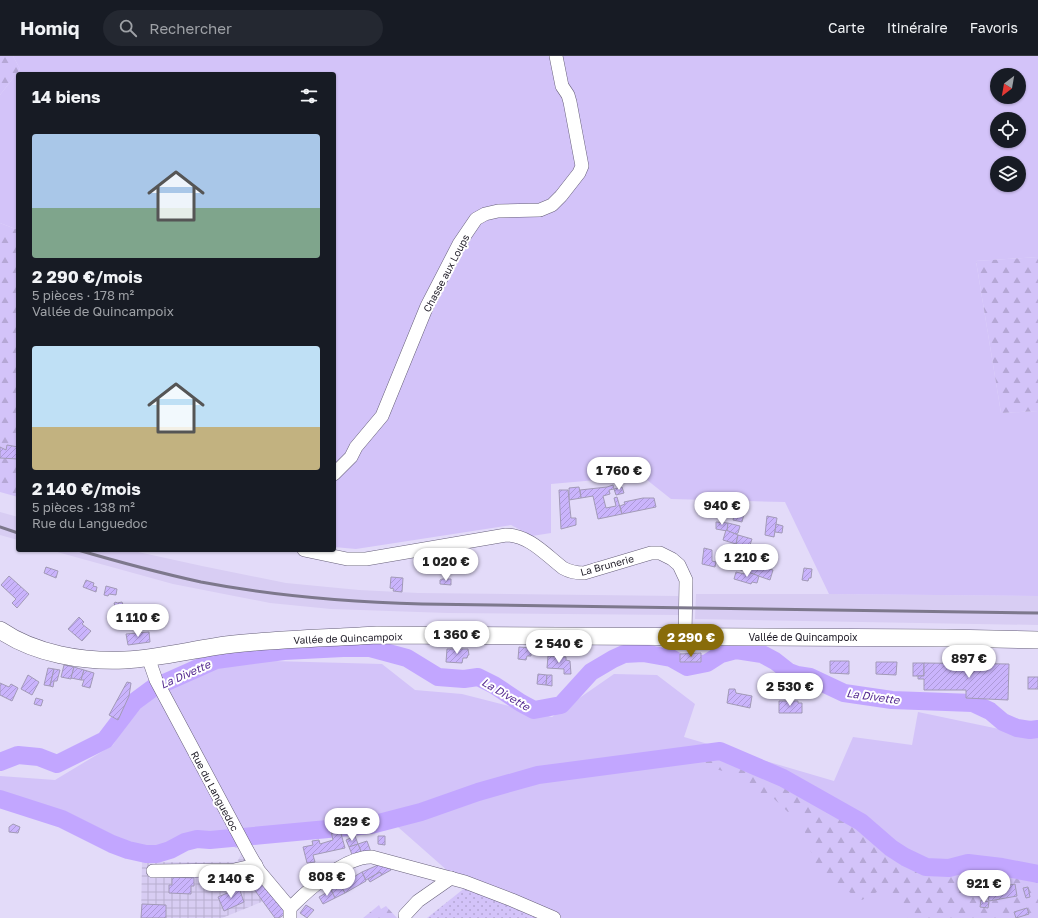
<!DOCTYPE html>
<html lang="fr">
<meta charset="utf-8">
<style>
:root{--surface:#171b24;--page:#242831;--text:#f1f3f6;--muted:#9ea1a6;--line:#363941;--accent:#886c0a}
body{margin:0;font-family:"Golos Text",sans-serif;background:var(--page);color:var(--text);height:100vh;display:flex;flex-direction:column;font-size:15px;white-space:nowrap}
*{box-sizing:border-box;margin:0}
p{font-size:13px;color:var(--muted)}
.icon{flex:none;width:22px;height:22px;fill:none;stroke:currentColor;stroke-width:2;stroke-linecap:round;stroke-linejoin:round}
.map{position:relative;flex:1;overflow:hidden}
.details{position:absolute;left:16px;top:16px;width:320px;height:480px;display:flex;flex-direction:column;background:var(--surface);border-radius:4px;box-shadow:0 1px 3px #0004}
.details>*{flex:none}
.needle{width:26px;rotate:211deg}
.fabs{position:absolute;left:990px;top:12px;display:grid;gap:8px}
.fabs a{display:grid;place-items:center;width:36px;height:36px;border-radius:50%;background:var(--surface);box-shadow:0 1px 3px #0004;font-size:20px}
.price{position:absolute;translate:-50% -34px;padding:0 9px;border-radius:14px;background:#fff;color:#222;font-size:13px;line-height:26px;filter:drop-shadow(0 1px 2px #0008)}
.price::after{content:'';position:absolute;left:50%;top:24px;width:12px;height:9px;margin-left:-6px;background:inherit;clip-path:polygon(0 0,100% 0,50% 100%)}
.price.active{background:var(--accent);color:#fff}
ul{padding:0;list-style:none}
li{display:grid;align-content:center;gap:8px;height:212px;padding:0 16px}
li span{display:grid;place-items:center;height:124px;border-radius:4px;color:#555}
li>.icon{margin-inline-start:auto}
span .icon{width:72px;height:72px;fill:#fffc;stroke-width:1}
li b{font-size:17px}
h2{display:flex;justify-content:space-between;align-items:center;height:48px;padding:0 16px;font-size:17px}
header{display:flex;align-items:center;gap:24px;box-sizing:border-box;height:56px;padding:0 20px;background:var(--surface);border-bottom:1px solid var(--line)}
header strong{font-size:19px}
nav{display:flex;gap:22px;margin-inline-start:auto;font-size:14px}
.search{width:280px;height:36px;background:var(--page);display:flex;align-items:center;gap:10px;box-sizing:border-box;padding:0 14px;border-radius:22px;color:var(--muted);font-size:15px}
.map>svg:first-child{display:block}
</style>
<header>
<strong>Homiq</strong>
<div class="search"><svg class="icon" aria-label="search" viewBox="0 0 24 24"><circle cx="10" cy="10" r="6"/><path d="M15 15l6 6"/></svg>Rechercher</div>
<nav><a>Carte</a><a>Itinéraire</a><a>Favoris</a></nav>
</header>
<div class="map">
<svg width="1038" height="862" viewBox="0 0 1038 862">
<defs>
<pattern id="industrial-grid" width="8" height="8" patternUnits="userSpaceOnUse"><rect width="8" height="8" fill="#d8cdf3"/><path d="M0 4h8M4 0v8" fill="none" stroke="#b9afd0"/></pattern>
<pattern id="forest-firs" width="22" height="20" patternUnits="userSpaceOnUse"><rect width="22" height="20" fill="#d3c3f9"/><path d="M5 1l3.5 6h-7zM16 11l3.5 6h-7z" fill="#b5a7d5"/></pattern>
<pattern id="garden-dots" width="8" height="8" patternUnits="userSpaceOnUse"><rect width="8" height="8" fill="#d3c3f9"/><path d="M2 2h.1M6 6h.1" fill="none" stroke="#b5a7d5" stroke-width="1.8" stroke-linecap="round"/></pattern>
<pattern id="building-hatch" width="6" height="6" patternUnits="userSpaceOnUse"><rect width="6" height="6" fill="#cab4fc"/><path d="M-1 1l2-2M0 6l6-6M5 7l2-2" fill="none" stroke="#ad9ad8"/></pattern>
</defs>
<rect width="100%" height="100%" fill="#e3dbf9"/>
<g fill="#d8cdf3">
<polygon points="0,456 18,461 18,484 0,479"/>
<polygon points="50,494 129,494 202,510 286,527 359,534 418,537 678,540 679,559 448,557 331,553 270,547 173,528"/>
<polygon points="696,538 829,538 1038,540 1038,569 695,563"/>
</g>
<polygon fill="url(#industrial-grid)" points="243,795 282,851 285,858 264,845 222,862 141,862 142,806 237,806"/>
<g fill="#d3c3f9" fill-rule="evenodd">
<path d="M13,0H1038V201L976,205L1001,357L1038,355V540L829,538L785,446L671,443L642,420L551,428V477L532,480L511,469L356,493L334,491V18H18V174L0,167V39L20,13ZM997,19H1019V41H997ZM997,63H1019V85H997ZM997,107H1019V129H997Z"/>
<polygon points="237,604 382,608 415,634 462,638 552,661 614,618 657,619 695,648 684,681 834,725 853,681 912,689 918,656 1018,677 1038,672 1038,862 541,862 466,831 390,764 236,792 217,782 142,796 58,759 0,752 0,720 55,724 113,689 135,652 166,626"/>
</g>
<g fill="url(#forest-firs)">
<polygon points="0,0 13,0 20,13 0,39"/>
<polygon points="0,167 18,174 18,441 0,436"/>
<polygon points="1038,201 1038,355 1001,357 976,205"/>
<polygon points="720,695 783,722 821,728 827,746 861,766 891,792 905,801 926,811 1038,818 1038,862 908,862 906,850 877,836 862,844 817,816 798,753 788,756 770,739 751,739 733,718 674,701"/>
<polygon points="379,849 381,853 386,850 397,862 363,862"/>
</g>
<polygon fill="url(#garden-dots)" points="466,831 541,862 427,862"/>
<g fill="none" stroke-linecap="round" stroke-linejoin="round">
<g stroke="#c2a6ff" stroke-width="18">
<polyline points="0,706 18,699 39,701 57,708 105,684 134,646 153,632 216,604 284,595 343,592 370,592 407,602 438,621 464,623 478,621 494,629 521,647 534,654 561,649 591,616 613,603 624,598 643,597 671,602 687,611 707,607 721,598 736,594 762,598 775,605 789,616 797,619 810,621 844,637 892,644 973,647 990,655 1003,666 1017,672 1030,674 1038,673"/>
<polyline points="0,743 62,763 112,788 128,794 146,798 157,798 170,794 185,786 197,783 210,784 371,769 421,756 478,736 538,719 720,695 783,722 861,766 891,792 905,801 926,811 949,812 968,807 1002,811 1038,818"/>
</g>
</g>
<g fill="url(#building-hatch)" stroke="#a29ab7">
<polygon points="7,389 18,391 18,403 0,402 0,391 6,394"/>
<polygon points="613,429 614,433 609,434 610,438 603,440 606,452 616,450 614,442 617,441 622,458 598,463 593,440 581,442 580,434 607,431"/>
<polygon points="579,431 581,442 569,444 569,432"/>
<polygon points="622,431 624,437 616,439 614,433"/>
<polygon points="559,434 568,434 571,462 576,462 576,469 561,473"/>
<polygon points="643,442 654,442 656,451 622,458 620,450 625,448 624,446"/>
<polygon points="736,452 745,454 742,466 733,464"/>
<polygon points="767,460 777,462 774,481 765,479"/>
<polygon points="716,466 728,467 727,475 716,473"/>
<polygon points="728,467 740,470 738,477 736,478 727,475"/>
<polygon points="776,468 783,470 782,477 775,476"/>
<polygon points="726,474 738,479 736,488 723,484"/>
<polygon points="738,479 752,483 749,492 736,488"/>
<polygon points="704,492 712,494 712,505 716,506 715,511 702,508"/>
<polygon points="724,498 744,505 741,514 721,507"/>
<polygon points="744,505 773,514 770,524 741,514"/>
<polygon points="46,511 58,515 56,522 44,517"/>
<polygon points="804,512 812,513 811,522 809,522 808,525 802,524"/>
<polygon points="745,515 759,520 757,527 752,526 751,528 734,523 736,516 744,518"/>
<polygon points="9,520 29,538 17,552 12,547 16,543 1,529"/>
<polygon points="391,521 403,522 402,536 393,535 394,533 390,532"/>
<polygon points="442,523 451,523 451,529 440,528 440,524"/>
<polygon points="86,524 94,527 93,530 97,531 96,536 83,531"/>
<polygon points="106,530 117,533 116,539 109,538 108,540 104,539"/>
<polygon points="116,546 117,547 122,546 125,554 130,552 131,558 127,559 128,564 121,567 114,547"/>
<polygon points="79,561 84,566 82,568 91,575 82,585 68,573"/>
<polygon points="149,576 150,586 128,589 126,578"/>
<polygon points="519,591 531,592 531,600 527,600 526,604 518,603"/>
<polygon points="447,593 468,593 469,599 468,599 467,602 463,602 462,607 446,606"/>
<polygon points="701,597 701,606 680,606 680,598"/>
<polygon points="548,600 566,601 566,604 570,605 571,618 564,618 564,613 547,612"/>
<polygon points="830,605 849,605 849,618 830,617"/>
<polygon points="876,606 897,606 896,619 876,618"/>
<rect x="913" y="607" width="11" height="13"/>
<polygon points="924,607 1009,608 1008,644 966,642 966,634 924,634 924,623 918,623 918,620 924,620"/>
<polygon points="64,609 74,611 71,623 61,621"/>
<polygon points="74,611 84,614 81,624 71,622"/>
<polygon points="48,612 54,613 50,630 44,629"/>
<polygon points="54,613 60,614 57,625 54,625 53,631 50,630"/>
<polygon points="84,614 94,617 90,632 82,630 84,624 81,624"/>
<polygon points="538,618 547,619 546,629 537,628"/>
<polygon points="28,619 39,626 32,639 21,633"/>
<polygon points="547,619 552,619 552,630 546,629"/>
<rect x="1028" y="621" width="10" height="12"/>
<polygon points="127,626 131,627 129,640 118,664 109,659"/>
<polygon points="0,627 9,631 11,628 18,632 12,645 0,639"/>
<polygon points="729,633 735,633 736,637 752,640 750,652 727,647"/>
<polygon points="36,642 43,644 41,650 34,648"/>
<polygon points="779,645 798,645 798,647 802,647 802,657 779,657"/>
<polygon points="348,753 358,756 357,760 346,759"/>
<polygon points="13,768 20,771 18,777 9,776 9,771"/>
<polygon points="340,774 345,792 313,799 315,806 307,807 303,791 313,789 312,785 319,784 320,788 333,784 331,775"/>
<polygon points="355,780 358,788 349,791 346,784"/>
<polygon points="378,780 385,780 385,789 378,788"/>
<polygon points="367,785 371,796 362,798 358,788"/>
<polygon points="358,788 362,798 353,801 349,791"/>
<polygon points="385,806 391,814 382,819 380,816 366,824 362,816"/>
<polygon points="362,816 366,825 345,837 340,829"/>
<polygon points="380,816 382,819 370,826 368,823"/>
<polygon points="257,818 282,851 285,858 279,862 275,862 248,825"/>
<polygon points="172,821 194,822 194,830 191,830 191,838 169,837 169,829 172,829"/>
<polygon points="1015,828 1017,840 989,845 986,834"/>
<polygon points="340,829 345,837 335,842 331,834"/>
<polygon points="1028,831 1030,841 1026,842 1023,832"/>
<polygon points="239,832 244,846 224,855 218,841"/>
<polygon points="331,834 335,842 323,848 319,841"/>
<polygon points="981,844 989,846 988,852 980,851"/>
<polygon points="142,848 166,849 166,862 141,862"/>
<polygon points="306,849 314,854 307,862 300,857"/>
<polygon points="1027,852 1029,858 1016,862 1014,856"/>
</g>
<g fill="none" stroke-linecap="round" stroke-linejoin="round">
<defs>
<g id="minor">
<polyline points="334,418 351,401 356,391 382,360 427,250 459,188 476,163 485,158 498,155 540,154 552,149 561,140 579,117 582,110 570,46 568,39 562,30 556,0"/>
<path d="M304,494L347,503H366L506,479C529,479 546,499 563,512C570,516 576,517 584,517L651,497H660L672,503L679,509L686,524L685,581"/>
<polyline points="148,601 156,624 247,794 259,815 290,852 290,862"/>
<polyline points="153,815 234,814 256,809"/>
<path d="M290,852C308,834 345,800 372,801L465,826L512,844L554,862"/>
<polyline points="405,859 418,845 451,822"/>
</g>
<path id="major" d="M0,574C35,598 83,606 125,604C162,602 198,592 234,588C281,583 329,582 377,579L946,582L1038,584"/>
</defs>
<use href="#minor" stroke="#67607a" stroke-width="14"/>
<use href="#major" stroke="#67607a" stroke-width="18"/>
<use href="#minor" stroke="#fff" stroke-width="13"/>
<use href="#major" stroke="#fff" stroke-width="17"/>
<g stroke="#7d788c" stroke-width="3">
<polyline points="0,471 18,477"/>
<path d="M78,494C119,506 160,517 201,526C274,540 348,546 422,548L1038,557"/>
</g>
</g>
<g text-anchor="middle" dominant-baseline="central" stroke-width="4" stroke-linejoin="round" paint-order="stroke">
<g font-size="10" fill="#1d1a25" stroke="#fff">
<text transform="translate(446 217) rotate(-62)">Chasse aux Loups</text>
<text transform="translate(607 509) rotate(-15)">La Brunerie</text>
<text x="803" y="581">Vallée de Quincampoix</text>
<text transform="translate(348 582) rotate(-2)">Vallée de Quincampoix</text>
<text transform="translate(215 735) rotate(62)">Rue du Languedoc</text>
</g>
<g font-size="11" font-style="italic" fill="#552b90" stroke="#fff">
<text transform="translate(185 618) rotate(-24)">La Divette</text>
<text transform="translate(506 638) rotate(30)">La Divette</text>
<text transform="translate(873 640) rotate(8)">La Divette</text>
</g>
</g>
</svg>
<div class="fabs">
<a><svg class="needle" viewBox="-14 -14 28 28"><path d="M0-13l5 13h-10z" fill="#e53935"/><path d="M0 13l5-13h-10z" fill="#9ea1a6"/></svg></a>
<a><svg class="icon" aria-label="locate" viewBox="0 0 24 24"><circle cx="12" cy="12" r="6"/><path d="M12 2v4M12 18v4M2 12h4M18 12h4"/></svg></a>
<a><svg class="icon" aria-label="layers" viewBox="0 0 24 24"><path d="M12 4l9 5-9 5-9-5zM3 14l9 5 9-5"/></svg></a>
</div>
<b class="price" style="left:619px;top:435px">1 760 €</b>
<b class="price" style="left:722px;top:470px">940 €</b>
<b class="price" style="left:747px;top:522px">1 210 €</b>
<b class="price" style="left:446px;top:526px">1 020 €</b>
<b class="price" style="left:138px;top:582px">1 110 €</b>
<b class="price" style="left:457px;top:599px">1 360 €</b>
<b class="price active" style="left:691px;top:602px">2 290 €</b>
<b class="price" style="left:559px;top:608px">2 540 €</b>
<b class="price" style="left:969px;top:623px">897 €</b>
<b class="price" style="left:790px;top:651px">2 530 €</b>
<b class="price" style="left:352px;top:786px">829 €</b>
<b class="price" style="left:327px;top:841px">808 €</b>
<b class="price" style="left:231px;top:843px">2 140 €</b>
<b class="price" style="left:984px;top:848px">921 €</b>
<section class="details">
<h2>14 biens<svg class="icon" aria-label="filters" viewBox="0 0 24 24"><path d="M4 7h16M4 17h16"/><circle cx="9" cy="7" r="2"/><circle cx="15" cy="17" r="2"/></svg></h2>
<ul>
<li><span style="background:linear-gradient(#a9c7e8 60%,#7fa58c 0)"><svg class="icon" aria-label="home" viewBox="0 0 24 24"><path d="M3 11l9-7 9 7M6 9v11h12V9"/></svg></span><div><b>2 290 €/mois</b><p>5 pièces · 178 m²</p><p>Vallée de Quincampoix</p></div></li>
<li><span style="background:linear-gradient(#bfe0f5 65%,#c2b280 0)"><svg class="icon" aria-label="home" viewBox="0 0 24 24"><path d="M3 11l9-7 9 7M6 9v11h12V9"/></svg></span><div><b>2 140 €/mois</b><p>5 pièces · 138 m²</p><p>Rue du Languedoc</p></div></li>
</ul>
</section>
</div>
